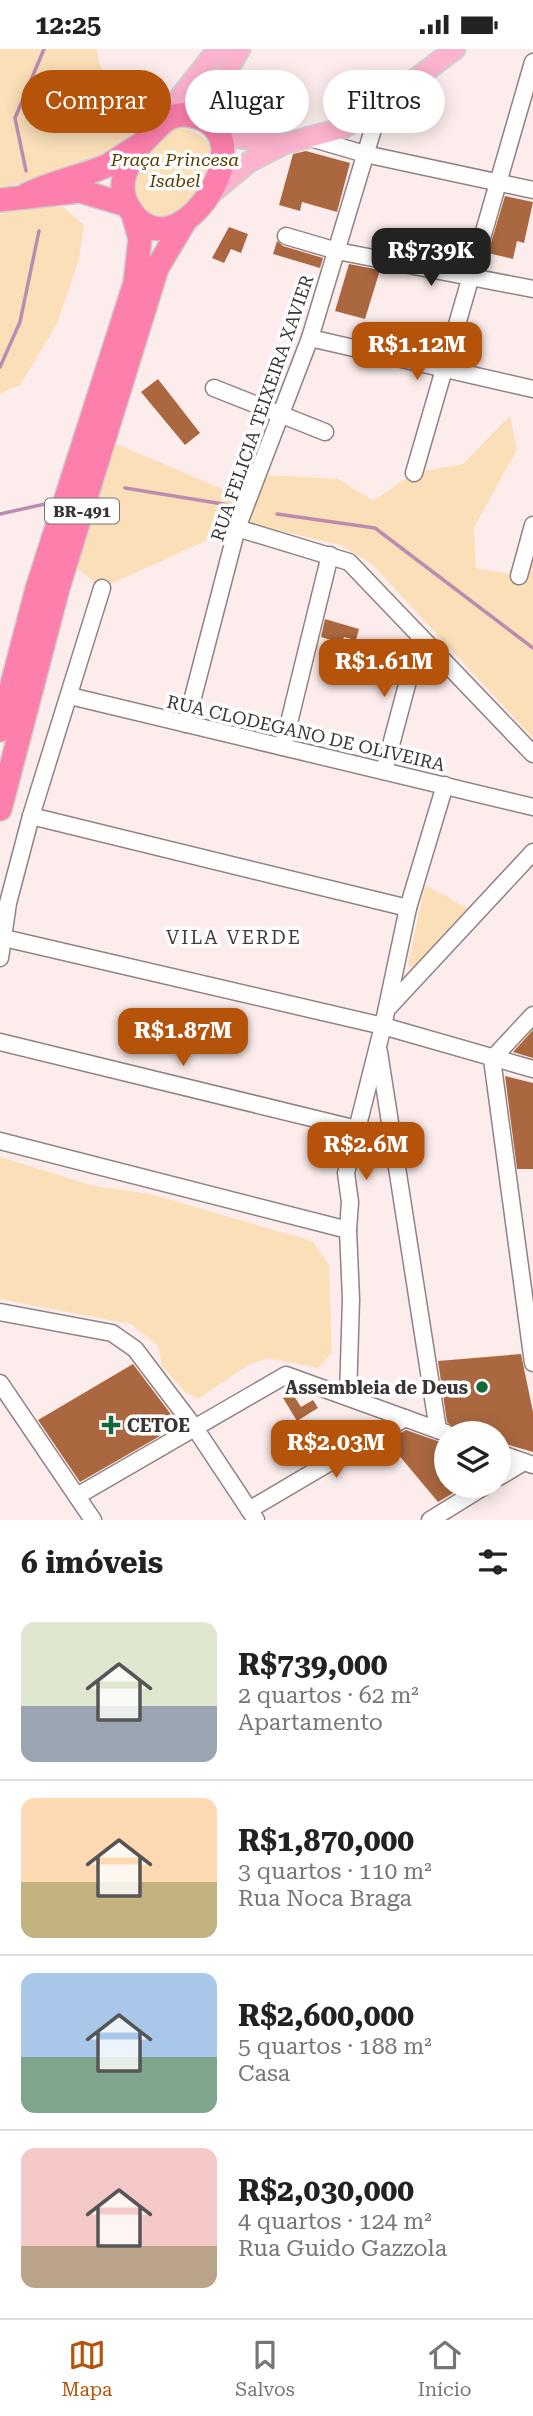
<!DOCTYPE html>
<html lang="pt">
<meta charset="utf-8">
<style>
:root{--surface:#fff;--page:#f2f2f2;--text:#222;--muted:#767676;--line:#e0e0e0;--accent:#b45309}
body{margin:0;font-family:"Roboto Serif",serif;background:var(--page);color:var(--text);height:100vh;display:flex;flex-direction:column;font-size:26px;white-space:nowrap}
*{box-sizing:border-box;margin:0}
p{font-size:23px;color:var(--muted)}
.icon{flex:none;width:38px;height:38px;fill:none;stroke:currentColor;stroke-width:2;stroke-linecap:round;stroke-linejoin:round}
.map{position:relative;height:1471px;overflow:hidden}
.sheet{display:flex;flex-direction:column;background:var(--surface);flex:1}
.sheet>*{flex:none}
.top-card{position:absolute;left:21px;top:21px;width:492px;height:63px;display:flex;gap:14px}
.buttons{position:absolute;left:434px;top:1372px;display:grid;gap:14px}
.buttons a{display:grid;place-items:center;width:77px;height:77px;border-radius:50%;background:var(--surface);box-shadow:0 4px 18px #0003;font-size:35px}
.price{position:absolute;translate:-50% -60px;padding:0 16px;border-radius:14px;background:var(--accent);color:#fff;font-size:23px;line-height:46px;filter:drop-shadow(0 2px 4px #0008)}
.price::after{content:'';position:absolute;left:50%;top:42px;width:21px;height:16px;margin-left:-10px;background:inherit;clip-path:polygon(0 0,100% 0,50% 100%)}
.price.selected{background:#222;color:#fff}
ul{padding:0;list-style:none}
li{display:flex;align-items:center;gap:21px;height:175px;padding:0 21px}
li+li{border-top:2px solid var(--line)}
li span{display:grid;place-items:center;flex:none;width:196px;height:140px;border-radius:14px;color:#555}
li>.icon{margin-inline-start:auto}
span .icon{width:84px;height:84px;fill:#fffc;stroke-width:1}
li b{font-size:30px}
h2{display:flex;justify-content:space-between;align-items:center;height:84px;padding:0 21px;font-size:30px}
.tag{padding:0 24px;border-radius:32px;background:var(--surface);box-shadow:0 4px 18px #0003;font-size:24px;line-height:63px}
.tag.selected{background:var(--accent);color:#fff}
.status{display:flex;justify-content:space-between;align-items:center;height:49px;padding:0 35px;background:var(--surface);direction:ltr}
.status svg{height:19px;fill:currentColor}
.tab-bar{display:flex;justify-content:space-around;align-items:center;height:98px;border-top:2px solid var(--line);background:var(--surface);font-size:19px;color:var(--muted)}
.tab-bar a{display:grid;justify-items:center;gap:4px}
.tab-bar .selected{color:var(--accent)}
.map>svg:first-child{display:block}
</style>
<div class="status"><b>12:25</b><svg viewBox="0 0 49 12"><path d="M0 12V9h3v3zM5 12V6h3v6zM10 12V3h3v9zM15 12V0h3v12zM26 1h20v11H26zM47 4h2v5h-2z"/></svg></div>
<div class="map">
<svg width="533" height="1471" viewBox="0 0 533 1471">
<rect width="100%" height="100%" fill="#fcedec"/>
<g fill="#fadfb8">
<path d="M0,0H97C98,32 130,53 157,65C110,109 63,126 0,139Z"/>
<path d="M184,79C229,95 216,122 193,150C182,163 176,171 160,175L132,145C136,115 151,84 184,79Z"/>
<polygon points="33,156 63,158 84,176 79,210 57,275 20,336 0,345 0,165"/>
<polygon points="510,367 517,400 474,479 476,519 519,527 533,496 533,689 372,515 340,496 247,474 266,426 338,430 373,452 414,424 463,415"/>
<polygon points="114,394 241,448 227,482 102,539 72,515"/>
<polygon points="425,836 469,860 415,920 408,916"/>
<polygon points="0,1108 94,1137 150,1145 312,1192 329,1216 332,1304 318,1319 269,1309 248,1316 198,1350 184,1342 162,1317 158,1297 131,1275 0,1250"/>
</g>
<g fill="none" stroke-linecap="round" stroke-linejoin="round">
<g stroke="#bb8bb0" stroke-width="3.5">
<polyline points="26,122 15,69 44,0"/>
<polyline points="0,318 20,273 39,182"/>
<polyline points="125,439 235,457"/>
<polyline points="0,465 45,455"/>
<polyline points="277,465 375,479 533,599"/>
</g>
</g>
<g fill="#ab6840">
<polygon points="306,102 350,114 337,163 302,153 300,162 279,156 293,105"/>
<polygon points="505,147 533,153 524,194 517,192 513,210 488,204"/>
<polygon points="229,178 248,185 241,204 231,200 224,214 212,209"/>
<polygon points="277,192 283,197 323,209 320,219 273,205"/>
<polygon points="349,215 380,221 365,270 335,262"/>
<polygon points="158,330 200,384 185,396 141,343"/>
<polygon points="325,570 359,580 356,591 344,588 342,594 321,588"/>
<polygon points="533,981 533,1009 513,1003"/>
<polygon points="505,1027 533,1034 533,1120 517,1120"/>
<polygon points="521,1305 533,1363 533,1403 499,1393 499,1384 468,1384 456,1381 447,1373 438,1312"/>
<polygon points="133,1315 179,1376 80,1433 38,1371"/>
<polygon points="292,1344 301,1358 313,1351 318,1359 297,1372 283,1349"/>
<polygon points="406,1381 446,1395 446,1437 465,1437 438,1453 387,1392"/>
</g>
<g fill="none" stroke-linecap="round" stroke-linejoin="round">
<defs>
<g id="minor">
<polyline points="310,89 365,105 533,141"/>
<polyline points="286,187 337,202 533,240"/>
<polyline points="310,289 533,340"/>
<polyline points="214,339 325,383"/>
<polyline points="414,424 533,13"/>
<polyline points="237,479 349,513 533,705"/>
<polyline points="519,527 533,476"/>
<polyline points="70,647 533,758"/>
<polyline points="186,675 237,479 310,289 380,57"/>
<polyline points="283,698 330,506"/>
<polyline points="384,722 420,587"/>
<polyline points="31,767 408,859"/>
<polyline points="4,889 383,977 533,1020"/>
<polyline points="0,909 8,854 31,767 102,539"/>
<polyline points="387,960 533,803"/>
<polyline points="533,966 492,1010 533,1314"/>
<polyline points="0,993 357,1080"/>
<polyline points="379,1003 438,1381"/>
<polyline points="0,1092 348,1181"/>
<polyline points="0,1263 112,1284 135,1300 195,1379 256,1471"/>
<polyline points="0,1334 93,1471"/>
<polyline points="348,1348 351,1250 348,1181 350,1153 346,1124 383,977 408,859 445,736"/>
<polyline points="499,1404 533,1416"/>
<polyline points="499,1428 524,1413"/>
<polyline points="77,1447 286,1326 446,1384"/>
<polyline points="249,1461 405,1369"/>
<polyline points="430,1471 485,1437"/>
</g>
<g id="major">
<polyline points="210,75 223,29 240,0"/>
<polyline points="158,76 218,0"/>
<polyline points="219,86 284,95"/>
<polyline points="212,144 249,113 284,95 343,79 380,57 455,0"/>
</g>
<g id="highway">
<path d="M26,146C52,133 80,128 106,117C117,112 127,103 138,97C154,86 163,64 185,66C279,74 174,239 128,157C115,134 129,113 142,94"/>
<polyline points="0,151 80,142 127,156"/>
<polyline points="0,681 37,540 135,234 140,190 133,165"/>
<polyline points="0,760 58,539 157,219 185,172"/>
</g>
</defs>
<use href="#minor" stroke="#918382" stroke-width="19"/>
<use href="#major" stroke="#d0cece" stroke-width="23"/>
<use href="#highway" stroke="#d0cece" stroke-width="26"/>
<use href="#minor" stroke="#fff" stroke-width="16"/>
<use href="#major" stroke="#fdb2cd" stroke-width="19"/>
<use href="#highway" stroke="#fc7fac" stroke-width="23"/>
</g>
<g fill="#14693b" stroke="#fff" stroke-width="2.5">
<circle cx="482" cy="1338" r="7"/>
<path d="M107.5 1365.5h7v7h7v7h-7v7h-7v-7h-7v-7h7z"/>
</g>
<g text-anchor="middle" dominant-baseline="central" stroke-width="7" stroke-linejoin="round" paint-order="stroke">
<rect fill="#fff" stroke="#757170" stroke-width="2" x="45" y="449.5" width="74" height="25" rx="5"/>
<g font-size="16" font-weight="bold" fill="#3a3433">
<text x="82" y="462">BR-491</text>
</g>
<g font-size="18" font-style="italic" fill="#5c3d03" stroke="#fff">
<text x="175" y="110">Praça Princesa<tspan x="175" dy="21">Isabel</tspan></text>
</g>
<g font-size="18" fill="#3a3433" stroke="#fff">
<text transform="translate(262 359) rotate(-71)">RUA FELICIA TEIXEIRA XAVIER</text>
<text transform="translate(306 684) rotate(13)">RUA CLODEGANO DE OLIVEIRA</text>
</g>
<g font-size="18" font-weight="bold" fill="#3a3433" stroke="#fff" text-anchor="end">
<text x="468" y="1338">Assembleia de Deus</text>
<text x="127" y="1376" text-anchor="start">CETOE</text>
</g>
<g font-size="19" letter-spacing="2" fill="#463b39" stroke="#fff">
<text x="234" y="888">VILA VERDE</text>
</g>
</g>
</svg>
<div class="buttons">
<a><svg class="icon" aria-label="layers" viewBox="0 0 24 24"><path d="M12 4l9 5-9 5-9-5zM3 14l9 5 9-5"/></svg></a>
</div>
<b class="price selected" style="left:431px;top:239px">R$739K</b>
<b class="price" style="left:417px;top:333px">R$1.12M</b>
<b class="price" style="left:384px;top:650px">R$1.61M</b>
<b class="price" style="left:183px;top:1019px">R$1.87M</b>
<b class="price" style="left:366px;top:1133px">R$2.6M</b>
<b class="price" style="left:336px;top:1431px">R$2.03M</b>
<div class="top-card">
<a class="tag selected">Comprar</a>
<a class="tag">Alugar</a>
<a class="tag">Filtros</a>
</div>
</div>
<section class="sheet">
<h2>6 imóveis<svg class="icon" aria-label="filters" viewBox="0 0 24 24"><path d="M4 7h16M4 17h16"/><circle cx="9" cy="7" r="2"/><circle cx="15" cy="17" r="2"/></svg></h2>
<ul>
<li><span style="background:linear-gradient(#dfe7d0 60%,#9aa5b1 0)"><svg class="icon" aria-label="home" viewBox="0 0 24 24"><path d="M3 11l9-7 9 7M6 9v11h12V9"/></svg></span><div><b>R$739,000</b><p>2 quartos · 62 m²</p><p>Apartamento</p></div></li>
<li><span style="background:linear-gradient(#ffd9b3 60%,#c2b280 0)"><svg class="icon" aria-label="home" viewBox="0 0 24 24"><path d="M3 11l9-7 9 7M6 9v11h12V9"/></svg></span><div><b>R$1,870,000</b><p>3 quartos · 110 m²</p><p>Rua Noca Braga</p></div></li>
<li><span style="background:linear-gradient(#a9c7e8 60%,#7fa58c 0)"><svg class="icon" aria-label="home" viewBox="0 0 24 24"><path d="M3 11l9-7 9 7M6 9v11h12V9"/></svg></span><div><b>R$2,600,000</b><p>5 quartos · 188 m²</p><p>Casa</p></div></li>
<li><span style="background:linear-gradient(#f6c9c9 70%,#b9a48a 0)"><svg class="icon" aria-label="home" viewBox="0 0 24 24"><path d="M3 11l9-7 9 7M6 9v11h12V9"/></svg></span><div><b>R$2,030,000</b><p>4 quartos · 124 m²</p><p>Rua Guido Gazzola</p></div></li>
</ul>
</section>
<nav class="tab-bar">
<a class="selected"><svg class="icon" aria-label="map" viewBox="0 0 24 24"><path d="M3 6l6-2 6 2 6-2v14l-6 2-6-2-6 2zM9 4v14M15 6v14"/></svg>Mapa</a>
<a><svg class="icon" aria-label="saved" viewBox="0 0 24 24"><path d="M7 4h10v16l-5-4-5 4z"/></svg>Salvos</a>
<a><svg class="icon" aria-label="home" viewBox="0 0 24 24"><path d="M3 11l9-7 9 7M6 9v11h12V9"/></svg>Início</a>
</nav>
